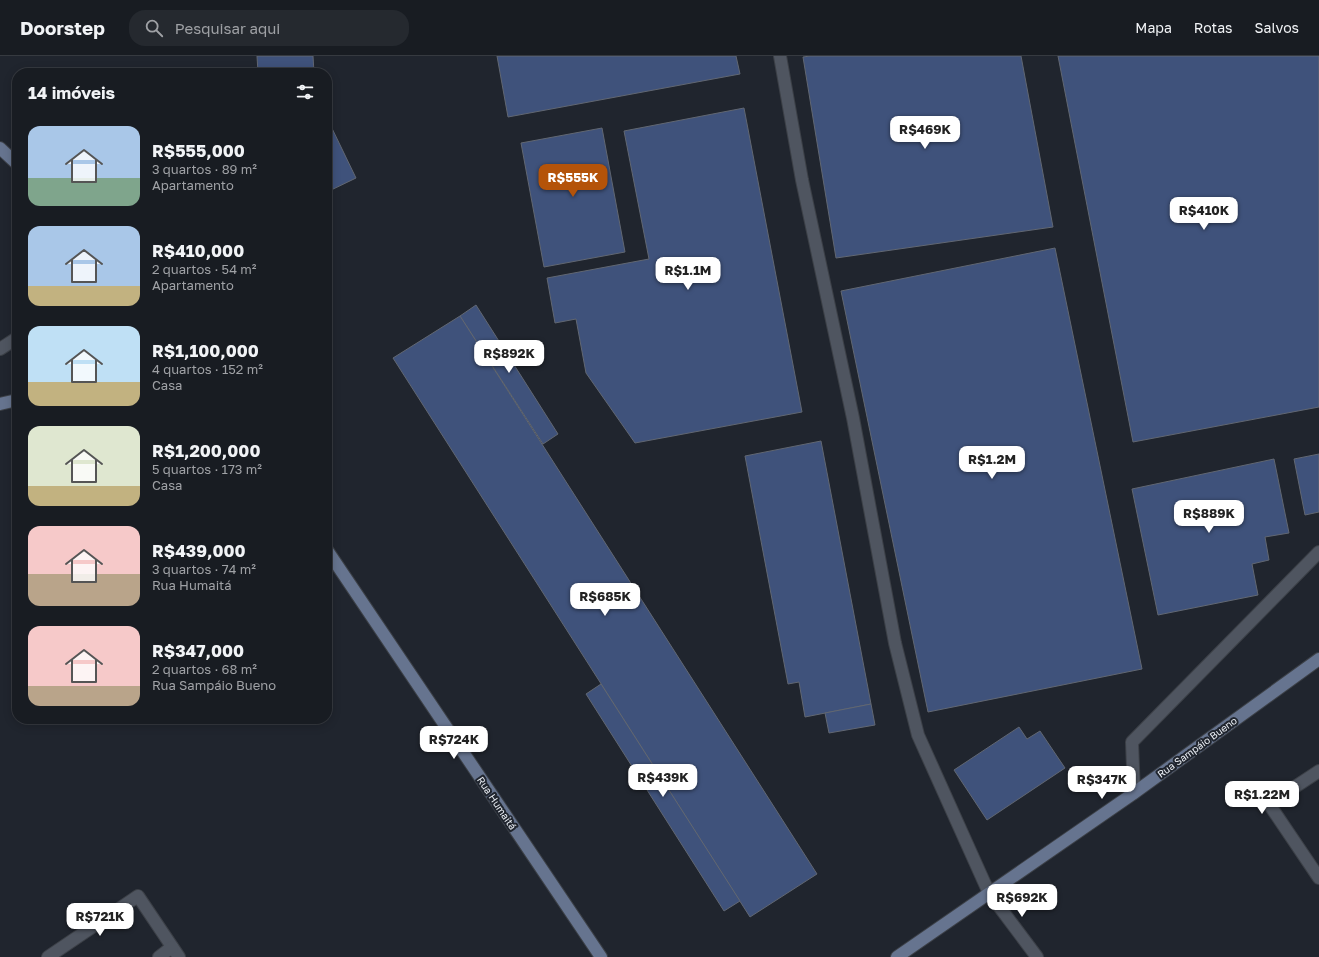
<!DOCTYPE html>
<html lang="pt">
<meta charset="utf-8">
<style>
:root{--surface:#181c22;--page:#25292f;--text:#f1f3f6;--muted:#9fa1a5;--line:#363a40;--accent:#b45309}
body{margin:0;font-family:"Golos Text",sans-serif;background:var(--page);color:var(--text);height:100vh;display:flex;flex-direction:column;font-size:15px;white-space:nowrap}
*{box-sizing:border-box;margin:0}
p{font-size:13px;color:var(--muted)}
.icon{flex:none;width:22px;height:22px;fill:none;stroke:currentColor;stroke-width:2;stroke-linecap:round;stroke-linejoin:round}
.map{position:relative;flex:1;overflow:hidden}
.details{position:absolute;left:12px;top:12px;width:320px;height:656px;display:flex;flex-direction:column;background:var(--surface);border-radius:16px;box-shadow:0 2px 10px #0003,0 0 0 1px var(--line)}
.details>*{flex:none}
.price{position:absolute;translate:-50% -34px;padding:0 9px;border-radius:8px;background:#fff;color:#222;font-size:13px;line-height:26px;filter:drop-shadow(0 1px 2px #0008)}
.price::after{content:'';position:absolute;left:50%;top:24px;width:12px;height:9px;margin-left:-6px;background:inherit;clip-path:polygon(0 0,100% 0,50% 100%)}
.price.selected{background:var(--accent);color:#fff}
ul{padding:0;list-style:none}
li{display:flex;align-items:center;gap:12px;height:100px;padding:0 16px}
li span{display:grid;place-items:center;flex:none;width:112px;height:80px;border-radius:12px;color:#555}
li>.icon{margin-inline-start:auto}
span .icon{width:48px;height:48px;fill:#fffc;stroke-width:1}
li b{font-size:17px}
h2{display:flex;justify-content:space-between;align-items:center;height:48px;padding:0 16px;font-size:17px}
header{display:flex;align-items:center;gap:24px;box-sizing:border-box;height:56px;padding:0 20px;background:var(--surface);border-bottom:1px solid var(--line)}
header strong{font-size:19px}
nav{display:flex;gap:22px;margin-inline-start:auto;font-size:14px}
.search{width:280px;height:36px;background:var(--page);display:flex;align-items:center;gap:10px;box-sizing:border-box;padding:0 14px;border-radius:16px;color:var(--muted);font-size:15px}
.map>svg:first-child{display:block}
</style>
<header>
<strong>Doorstep</strong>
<div class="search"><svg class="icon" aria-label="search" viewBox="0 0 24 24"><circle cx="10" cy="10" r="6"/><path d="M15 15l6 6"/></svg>Pesquisar aqui</div>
<nav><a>Mapa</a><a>Rotas</a><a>Salvos</a></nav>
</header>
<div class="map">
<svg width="1319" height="901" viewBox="0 0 1319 901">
<rect width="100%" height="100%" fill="#20252e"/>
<g fill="#3f527b" stroke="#616772">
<polygon points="257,0 313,0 314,17 258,17"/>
<polygon points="497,0 736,0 740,18 508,61"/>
<polygon points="810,0 1021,0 1053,171 836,202 803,1"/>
<polygon points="1058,0 1319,0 1319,351 1133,386"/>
<polygon points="744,52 802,356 635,387 586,317 576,263 555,267 547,222 649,203 624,75"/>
<polygon points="327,62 356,122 327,136"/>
<polygon points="602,72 625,196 544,211 521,87"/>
<polygon points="1055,192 1142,613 928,656 841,235"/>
<polygon points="476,249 558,378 543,388 460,260"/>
<polygon points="460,260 817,818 750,861 393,302"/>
<polygon points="821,385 871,648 805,661 799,626 788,628 745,400"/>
<polygon points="1319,398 1319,456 1305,459 1294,403"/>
<polygon points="1274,403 1289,477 1265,481 1269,504 1252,508 1258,539 1158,559 1132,433"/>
<polygon points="601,628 740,845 724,855 586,638"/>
<polygon points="871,648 875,669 829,677 825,657"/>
<polygon points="1019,671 1027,683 1040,675 1065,712 987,764 954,714"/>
</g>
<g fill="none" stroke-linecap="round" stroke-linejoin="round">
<defs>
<g id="lane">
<polyline points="780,0 802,124 853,362 895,587 918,679 989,837"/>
<polyline points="1134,737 1132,686 1319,496"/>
</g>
<g id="street">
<polyline points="0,293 17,282"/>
<polyline points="1319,715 1269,748 1319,822"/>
<polyline points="989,837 1037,901"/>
<polyline points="48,901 138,840 179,901"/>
<polyline points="159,901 172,891"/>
</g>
<g id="secondary">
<polyline points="0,92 17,108"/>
<polyline points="0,348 17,344"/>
<polyline points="327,494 601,901"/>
<polyline points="897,901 1134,737 1319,603"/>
</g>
</defs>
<use href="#lane" stroke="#3c4047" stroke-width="14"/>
<use href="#street" stroke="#3c4047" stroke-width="14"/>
<use href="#secondary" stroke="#3c4047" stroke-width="14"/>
<use href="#lane" stroke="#4f5560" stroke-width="12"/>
<use href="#street" stroke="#4f5560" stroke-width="12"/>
<use href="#secondary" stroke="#66748f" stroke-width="12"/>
</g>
<g text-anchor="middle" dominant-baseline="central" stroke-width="4" stroke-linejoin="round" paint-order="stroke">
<g font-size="10" fill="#ecf0f6" stroke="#20252e">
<text transform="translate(1197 691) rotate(-36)">Rua Sampáio Bueno</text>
<text transform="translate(497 747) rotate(56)">Rua Humaitá</text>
</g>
</g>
</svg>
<b class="price" style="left:925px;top:94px">R$469K</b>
<b class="price selected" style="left:573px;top:142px">R$555K</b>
<b class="price" style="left:1204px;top:175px">R$410K</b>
<b class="price" style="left:688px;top:235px">R$1.1M</b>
<b class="price" style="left:509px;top:318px">R$892K</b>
<b class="price" style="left:992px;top:424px">R$1.2M</b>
<b class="price" style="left:1209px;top:478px">R$889K</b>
<b class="price" style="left:605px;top:561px">R$685K</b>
<b class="price" style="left:454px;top:704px">R$724K</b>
<b class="price" style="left:663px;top:742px">R$439K</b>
<b class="price" style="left:1102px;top:744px">R$347K</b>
<b class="price" style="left:1262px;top:759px">R$1.22M</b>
<b class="price" style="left:1022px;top:862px">R$692K</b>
<b class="price" style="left:100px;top:881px">R$721K</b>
<section class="details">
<h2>14 imóveis<svg class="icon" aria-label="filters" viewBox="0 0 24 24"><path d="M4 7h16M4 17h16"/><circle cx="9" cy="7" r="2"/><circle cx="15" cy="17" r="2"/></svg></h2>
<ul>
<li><span style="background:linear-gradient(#a9c7e8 65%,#7fa58c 0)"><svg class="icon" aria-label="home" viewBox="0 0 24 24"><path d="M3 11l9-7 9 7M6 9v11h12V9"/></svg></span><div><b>R$555,000</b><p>3 quartos · 89 m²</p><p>Apartamento</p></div></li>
<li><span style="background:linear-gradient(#a9c7e8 75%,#c2b280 0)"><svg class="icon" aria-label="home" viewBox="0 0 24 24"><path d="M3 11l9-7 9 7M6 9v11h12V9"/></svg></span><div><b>R$410,000</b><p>2 quartos · 54 m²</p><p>Apartamento</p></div></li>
<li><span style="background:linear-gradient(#bfe0f5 70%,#c2b280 0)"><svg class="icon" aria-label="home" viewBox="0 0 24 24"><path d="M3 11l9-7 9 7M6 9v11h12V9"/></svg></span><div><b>R$1,100,000</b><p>4 quartos · 152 m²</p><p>Casa</p></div></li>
<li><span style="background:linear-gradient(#dfe7d0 75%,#c2b280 0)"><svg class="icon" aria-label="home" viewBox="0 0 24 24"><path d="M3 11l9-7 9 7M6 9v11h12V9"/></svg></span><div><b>R$1,200,000</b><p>5 quartos · 173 m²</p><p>Casa</p></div></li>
<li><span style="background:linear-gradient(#f6c9c9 60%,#b9a48a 0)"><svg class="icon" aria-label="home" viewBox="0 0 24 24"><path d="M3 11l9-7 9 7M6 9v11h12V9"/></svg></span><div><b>R$439,000</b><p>3 quartos · 74 m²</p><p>Rua Humaitá</p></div></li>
<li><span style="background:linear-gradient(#f6c9c9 75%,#b9a48a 0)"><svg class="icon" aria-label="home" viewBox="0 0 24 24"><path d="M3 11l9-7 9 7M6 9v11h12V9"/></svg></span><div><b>R$347,000</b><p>2 quartos · 68 m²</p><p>Rua Sampáio Bueno</p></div></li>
</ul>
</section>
</div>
